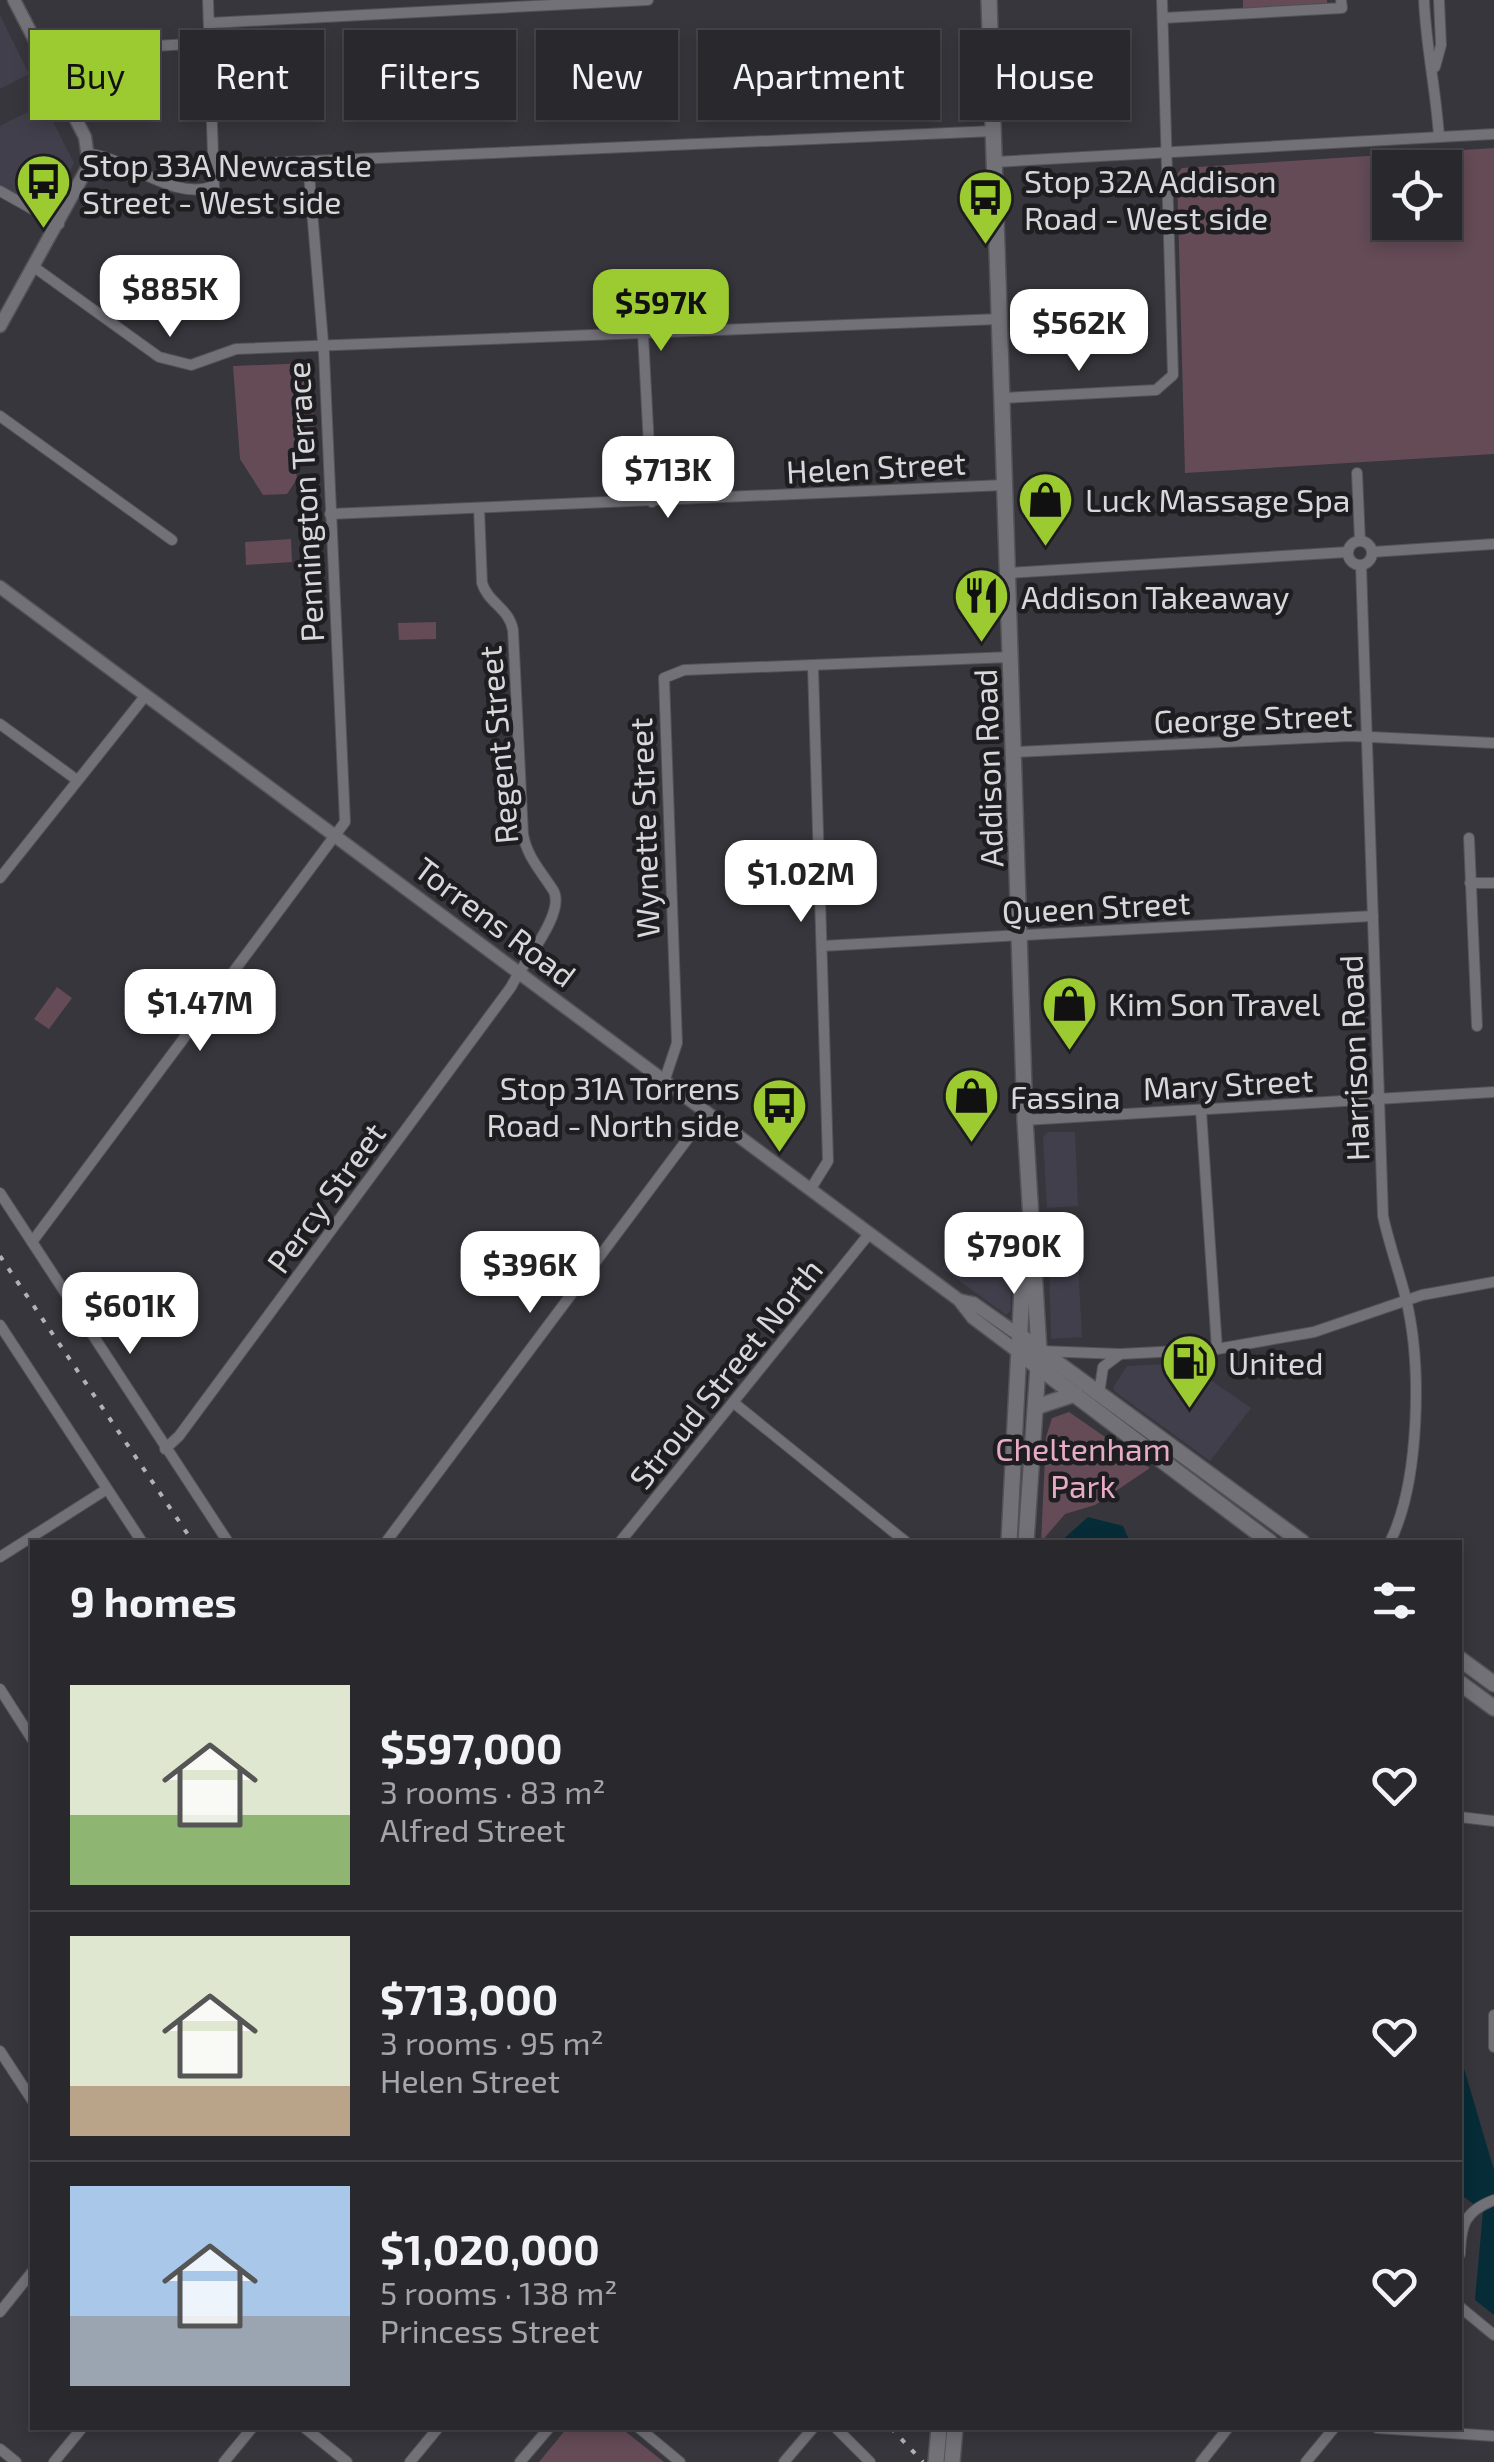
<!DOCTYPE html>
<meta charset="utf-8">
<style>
:root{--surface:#29282d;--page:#353439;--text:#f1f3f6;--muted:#a5a6aa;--line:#454449;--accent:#9cca31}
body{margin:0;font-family:"Exo 2",sans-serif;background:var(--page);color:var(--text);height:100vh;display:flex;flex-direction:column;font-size:38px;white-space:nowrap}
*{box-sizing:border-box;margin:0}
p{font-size:32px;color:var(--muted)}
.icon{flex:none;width:55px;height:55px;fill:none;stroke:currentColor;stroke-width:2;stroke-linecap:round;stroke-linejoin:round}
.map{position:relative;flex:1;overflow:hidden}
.details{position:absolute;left:30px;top:1540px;width:1432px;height:890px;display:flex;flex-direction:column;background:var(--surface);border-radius:0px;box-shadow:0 5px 15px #0003,0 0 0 2px var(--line)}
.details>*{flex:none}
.guide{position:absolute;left:30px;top:30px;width:1435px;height:90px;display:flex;gap:20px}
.buttons{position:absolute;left:1372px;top:150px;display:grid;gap:20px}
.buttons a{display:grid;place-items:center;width:90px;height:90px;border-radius:0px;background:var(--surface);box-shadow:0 5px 15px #0003,0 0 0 2px var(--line);font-size:50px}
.price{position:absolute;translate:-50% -85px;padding:0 22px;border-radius:20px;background:#fff;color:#222;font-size:32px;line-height:65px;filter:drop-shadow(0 2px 5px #0008)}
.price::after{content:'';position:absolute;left:50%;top:60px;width:30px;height:22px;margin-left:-15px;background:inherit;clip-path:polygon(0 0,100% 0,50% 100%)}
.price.active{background:var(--accent);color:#111}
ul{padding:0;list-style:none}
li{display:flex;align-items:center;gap:30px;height:250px;padding:0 40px}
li+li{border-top:2px solid var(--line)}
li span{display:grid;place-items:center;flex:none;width:280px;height:200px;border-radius:0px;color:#555}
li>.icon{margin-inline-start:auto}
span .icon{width:120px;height:120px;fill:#fffc;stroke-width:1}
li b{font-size:42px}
h2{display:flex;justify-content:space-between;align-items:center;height:120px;padding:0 40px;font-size:42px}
.tag{padding:0 35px;border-radius:0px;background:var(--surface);box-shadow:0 5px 15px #0003,0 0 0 2px var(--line);font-size:35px;line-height:90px}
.tag.active{background:var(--accent);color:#111}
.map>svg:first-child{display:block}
</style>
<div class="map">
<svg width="1494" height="2462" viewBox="0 0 1494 2462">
<rect width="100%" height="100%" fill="#37363c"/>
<g fill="#403f4b">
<polygon points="0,15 29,74 0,89"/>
<polygon points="44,104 74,163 48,214 0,187 0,126"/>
<polygon points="1048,1132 1075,1132 1078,1206 1047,1208 1043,1137"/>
<polygon points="982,1219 1010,1227 1011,1310 1006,1315 942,1268"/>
<polygon points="1078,1261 1082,1337 1051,1339 1049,1263"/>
<polygon points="1206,1362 1206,1377 1251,1408 1210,1461 1114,1391 1114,1386 1127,1366"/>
</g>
<g fill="#644b55" fill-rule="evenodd">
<polygon points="1243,0 1327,0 1327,3 1243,8"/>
<path d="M1494,148V454L1185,473L1177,174L1182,168ZM1390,168H1445V222H1390Z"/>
<polygon points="311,363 315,446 293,448 297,479 287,494 263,495 240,459 233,366"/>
<polygon points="291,539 292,562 246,565 245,542"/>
<polygon points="436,622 436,639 399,640 398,623"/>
<polygon points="57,987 72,998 49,1029 34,1019"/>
<polygon points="1069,1412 1150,1468 1095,1505 1065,1514 1041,1542 1046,1437 1052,1418"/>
<polygon points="567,2428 621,2428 664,2462 539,2462"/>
</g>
<g fill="#062c37">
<polygon points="1088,1517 1123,1526 1130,1542 1060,1542"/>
<polygon points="1460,2055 1494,2170 1494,2315 1475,2300 1483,2211 1464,2197 1460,2180"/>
</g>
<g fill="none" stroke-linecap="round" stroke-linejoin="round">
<defs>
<g id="minor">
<path d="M1424,0C1426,47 1436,90 1439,137"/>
<polyline points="1163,18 1342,8 1341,0"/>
<polyline points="210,23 648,0"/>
<polyline points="44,59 65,51 208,43"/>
<polyline points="1435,67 1441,45 1439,0"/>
<path d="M89,154C129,158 173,202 214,186L208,0"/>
<polyline points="995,162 1494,134"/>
<polyline points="217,165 994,131"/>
<polyline points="0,191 59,224"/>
<polyline points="34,267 159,357 191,365 236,349 1000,319"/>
<polyline points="643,334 652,502"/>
<polyline points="1002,398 1156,390 1173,375 1162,0"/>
<polyline points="0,416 172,540"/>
<polyline points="1357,473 1360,541"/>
<polyline points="330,514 1005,485"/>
<circle cx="1360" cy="553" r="12"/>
<polyline points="1372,552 1494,544"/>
<path d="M1361,565L1383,1216C1389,1244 1399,1271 1406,1299C1422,1365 1420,1481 1390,1542"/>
<polyline points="1008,573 1348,552"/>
<polyline points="0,724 77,780"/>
<polyline points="1014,752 1350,736 1494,743"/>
<polyline points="1469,838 1477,1026"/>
<polyline points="0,878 146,695"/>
<polyline points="1470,883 1494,883"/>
<polyline points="822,946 1373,916"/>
<polyline points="664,1082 677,1043 664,678 684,670 1011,657"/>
<polyline points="1201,1110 1217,1349"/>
<polyline points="1025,1120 1494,1092"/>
<polyline points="810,1190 828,1161 813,667"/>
<polyline points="0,1193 228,1542"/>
<polyline points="32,1242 345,822 324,354 308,162"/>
<polyline points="0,1325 142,1542"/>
<polyline points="1040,1351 1120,1354 1217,1349 1314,1332 1422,1295 1494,1282"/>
<polyline points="1099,1394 1103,1367 1119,1355"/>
<polyline points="734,1403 906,1542"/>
<path d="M165,1449L179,1436L511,987C523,962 567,912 553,890C541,871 527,857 523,834L513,630C509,608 488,603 482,583L479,508"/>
<polyline points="386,1542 707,1113"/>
<polyline points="620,1542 869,1234"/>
<polyline points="0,1557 107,1489"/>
<polyline points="0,1689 32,1739"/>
<polyline points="1460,1817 1494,1821"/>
<polyline points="1494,2015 1494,2047"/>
<polyline points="0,2051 32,2100"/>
<path d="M1460,2254C1461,2224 1465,2211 1494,2200"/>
<polyline points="1460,2307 1494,2335"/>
<polyline points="0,2312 32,2272"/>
<polyline points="305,2428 347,2462"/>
<polyline points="639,2428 680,2462"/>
<polyline points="836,2428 870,2462"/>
<polyline points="1377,2428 1494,2436"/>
<polyline points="0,2449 16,2462"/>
<polyline points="54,2462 82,2428"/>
<polyline points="224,2462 252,2428"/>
<polyline points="410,2462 438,2428"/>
<polyline points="520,2462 549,2428"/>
<polyline points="784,2462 813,2428"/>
<polyline points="1201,2462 1228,2428"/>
<polyline points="1306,2462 1334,2428"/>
</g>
<g id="tertiary">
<polyline points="0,326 89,165 85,137 14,0"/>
<polyline points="0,587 959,1300 973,1318 1021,1354"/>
<polyline points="959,1300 973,1303 1023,1338"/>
</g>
<g id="secondary">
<polyline points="989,0 1025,1120 1039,1351 1026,1542"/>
<polyline points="1023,1338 1302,1542"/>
<polyline points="1021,1354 1270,1542"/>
<polyline points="1036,1407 1075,1394"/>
<polyline points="1009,1542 1024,1251 1029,1234"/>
<polyline points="1460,1659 1494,1684"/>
<polyline points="1460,1683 1494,1708"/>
<polyline points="936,2462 939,2428"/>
<polyline points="952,2462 955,2428"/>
</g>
</defs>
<use href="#minor" stroke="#525257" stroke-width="12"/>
<use href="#tertiary" stroke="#525257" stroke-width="15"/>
<use href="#secondary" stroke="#525257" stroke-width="18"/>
<use href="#minor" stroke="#727178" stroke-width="10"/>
<use href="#tertiary" stroke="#727178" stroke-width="12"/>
<use href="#secondary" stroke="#727178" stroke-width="15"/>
<g stroke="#b2b1b5" stroke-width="4" stroke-dasharray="5 10" stroke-linecap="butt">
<polyline points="0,1256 193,1542"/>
<polyline points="891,2428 923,2462"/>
</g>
</g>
<defs>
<symbol id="bus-pin" viewBox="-11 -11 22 30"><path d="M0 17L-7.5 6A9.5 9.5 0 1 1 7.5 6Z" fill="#9cca31" stroke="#1e1e21"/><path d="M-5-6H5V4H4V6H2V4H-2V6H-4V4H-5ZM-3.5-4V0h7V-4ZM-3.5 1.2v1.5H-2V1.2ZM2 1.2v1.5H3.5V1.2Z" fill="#111"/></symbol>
<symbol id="shop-pin" viewBox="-11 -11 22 30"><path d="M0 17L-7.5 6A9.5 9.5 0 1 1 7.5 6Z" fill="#9cca31" stroke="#1e1e21"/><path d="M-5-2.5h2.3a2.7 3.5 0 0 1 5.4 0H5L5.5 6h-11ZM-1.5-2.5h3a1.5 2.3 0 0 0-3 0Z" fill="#111"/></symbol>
<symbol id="restaurant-pin" viewBox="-11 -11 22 30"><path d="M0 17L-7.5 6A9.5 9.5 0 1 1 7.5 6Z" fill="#9cca31" stroke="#1e1e21"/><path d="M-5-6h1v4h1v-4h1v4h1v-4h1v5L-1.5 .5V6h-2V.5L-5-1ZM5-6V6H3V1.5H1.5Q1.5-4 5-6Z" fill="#111"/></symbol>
<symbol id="fuel-pin" viewBox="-11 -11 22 30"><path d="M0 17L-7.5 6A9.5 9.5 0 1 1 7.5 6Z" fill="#9cca31" stroke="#1e1e21"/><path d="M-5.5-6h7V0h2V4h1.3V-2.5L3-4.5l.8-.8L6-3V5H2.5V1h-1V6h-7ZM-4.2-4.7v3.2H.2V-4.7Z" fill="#111"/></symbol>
</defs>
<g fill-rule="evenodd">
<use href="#bus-pin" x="12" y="150" width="63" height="86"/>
<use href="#bus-pin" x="954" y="166" width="63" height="86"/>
<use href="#shop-pin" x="1014" y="468" width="63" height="86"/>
<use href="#restaurant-pin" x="950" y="564" width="63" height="86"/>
<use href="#shop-pin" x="1038" y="972" width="63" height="86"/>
<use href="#shop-pin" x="940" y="1064" width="63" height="86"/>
<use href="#bus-pin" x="748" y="1074" width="63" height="86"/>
<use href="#fuel-pin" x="1158" y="1330" width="63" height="86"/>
</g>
<g text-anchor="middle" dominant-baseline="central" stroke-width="9" stroke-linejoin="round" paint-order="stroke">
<g font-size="32" fill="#d8d7db" stroke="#1e1e21" text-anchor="start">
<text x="82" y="164">Stop 33A Newcastle<tspan x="82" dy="37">Street - West side</tspan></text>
<text x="1024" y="180">Stop 32A Addison<tspan x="1024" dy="37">Road - West side</tspan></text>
<text x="1085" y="499">Luck Massage Spa</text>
<text x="1021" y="596">Addison Takeaway</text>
<text x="1108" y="1003">Kim Son Travel</text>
<text x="740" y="1087" text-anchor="end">Stop 31A Torrens<tspan x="740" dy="37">Road - North side</tspan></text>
<text x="1010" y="1096">Fassina</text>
<text x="1228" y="1362">United</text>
</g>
<g font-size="32" fill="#d8d7db" stroke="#1e1e21">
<text transform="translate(876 466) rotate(-3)">Helen Street</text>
<text transform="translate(304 502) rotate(-93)">Pennington Terrace</text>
<text transform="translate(1253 717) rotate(-2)">George Street</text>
<text transform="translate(497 745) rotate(-95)">Regent Street</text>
<text transform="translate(987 768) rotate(-92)">Addison Road</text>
<text transform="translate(643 828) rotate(-92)">Wynette Street</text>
<text transform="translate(1096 906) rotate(-3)">Queen Street</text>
<text transform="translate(496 921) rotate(37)">Torrens Road</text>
<text transform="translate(1353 1058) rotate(-92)">Harrison Road</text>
<text transform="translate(1228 1083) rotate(-3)">Mary Street</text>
<text transform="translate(325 1197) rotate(-54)">Percy Street</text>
<text transform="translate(725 1373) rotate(-51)">Stroud Street North</text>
</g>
<g font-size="32" fill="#e7acc4" stroke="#1e1e21">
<text x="1083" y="1448">Cheltenham<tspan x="1083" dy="37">Park</tspan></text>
</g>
</g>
</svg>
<div class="buttons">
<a><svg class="icon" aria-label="locate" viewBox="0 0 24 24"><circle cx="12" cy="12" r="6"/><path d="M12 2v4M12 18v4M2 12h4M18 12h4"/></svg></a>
</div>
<b class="price" style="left:170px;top:340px">$885K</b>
<b class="price active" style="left:661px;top:354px">$597K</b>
<b class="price" style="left:1079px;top:374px">$562K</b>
<b class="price" style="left:668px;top:521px">$713K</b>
<b class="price" style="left:801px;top:925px">$1.02M</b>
<b class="price" style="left:200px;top:1054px">$1.47M</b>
<b class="price" style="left:1014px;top:1297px">$790K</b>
<b class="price" style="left:530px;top:1316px">$396K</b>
<b class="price" style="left:130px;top:1357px">$601K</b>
<div class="guide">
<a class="tag active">Buy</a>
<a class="tag">Rent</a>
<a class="tag">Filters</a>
<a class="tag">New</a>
<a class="tag">Apartment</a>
<a class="tag">House</a>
</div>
<section class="details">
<h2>9 homes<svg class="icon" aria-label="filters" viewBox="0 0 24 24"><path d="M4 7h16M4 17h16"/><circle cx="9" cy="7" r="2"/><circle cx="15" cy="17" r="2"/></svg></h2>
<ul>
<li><span style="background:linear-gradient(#dfe7d0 65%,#8fb573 0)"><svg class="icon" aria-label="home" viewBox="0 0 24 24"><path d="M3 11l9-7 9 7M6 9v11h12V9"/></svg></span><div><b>$597,000</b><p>3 rooms · 83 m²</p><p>Alfred Street</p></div><svg class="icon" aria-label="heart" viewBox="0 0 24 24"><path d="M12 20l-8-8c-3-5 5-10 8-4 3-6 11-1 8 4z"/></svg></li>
<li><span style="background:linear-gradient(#dfe7d0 75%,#b9a48a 0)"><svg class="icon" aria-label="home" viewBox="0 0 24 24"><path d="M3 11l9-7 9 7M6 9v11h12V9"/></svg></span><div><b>$713,000</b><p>3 rooms · 95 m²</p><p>Helen Street</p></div><svg class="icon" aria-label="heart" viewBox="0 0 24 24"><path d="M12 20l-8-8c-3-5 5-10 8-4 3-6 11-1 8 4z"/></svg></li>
<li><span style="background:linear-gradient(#a9c7e8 65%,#9aa5b1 0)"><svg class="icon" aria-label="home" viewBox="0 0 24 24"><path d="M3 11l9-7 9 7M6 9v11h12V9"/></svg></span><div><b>$1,020,000</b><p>5 rooms · 138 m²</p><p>Princess Street</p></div><svg class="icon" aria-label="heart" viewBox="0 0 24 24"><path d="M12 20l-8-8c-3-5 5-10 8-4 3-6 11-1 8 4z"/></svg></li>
</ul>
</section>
</div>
